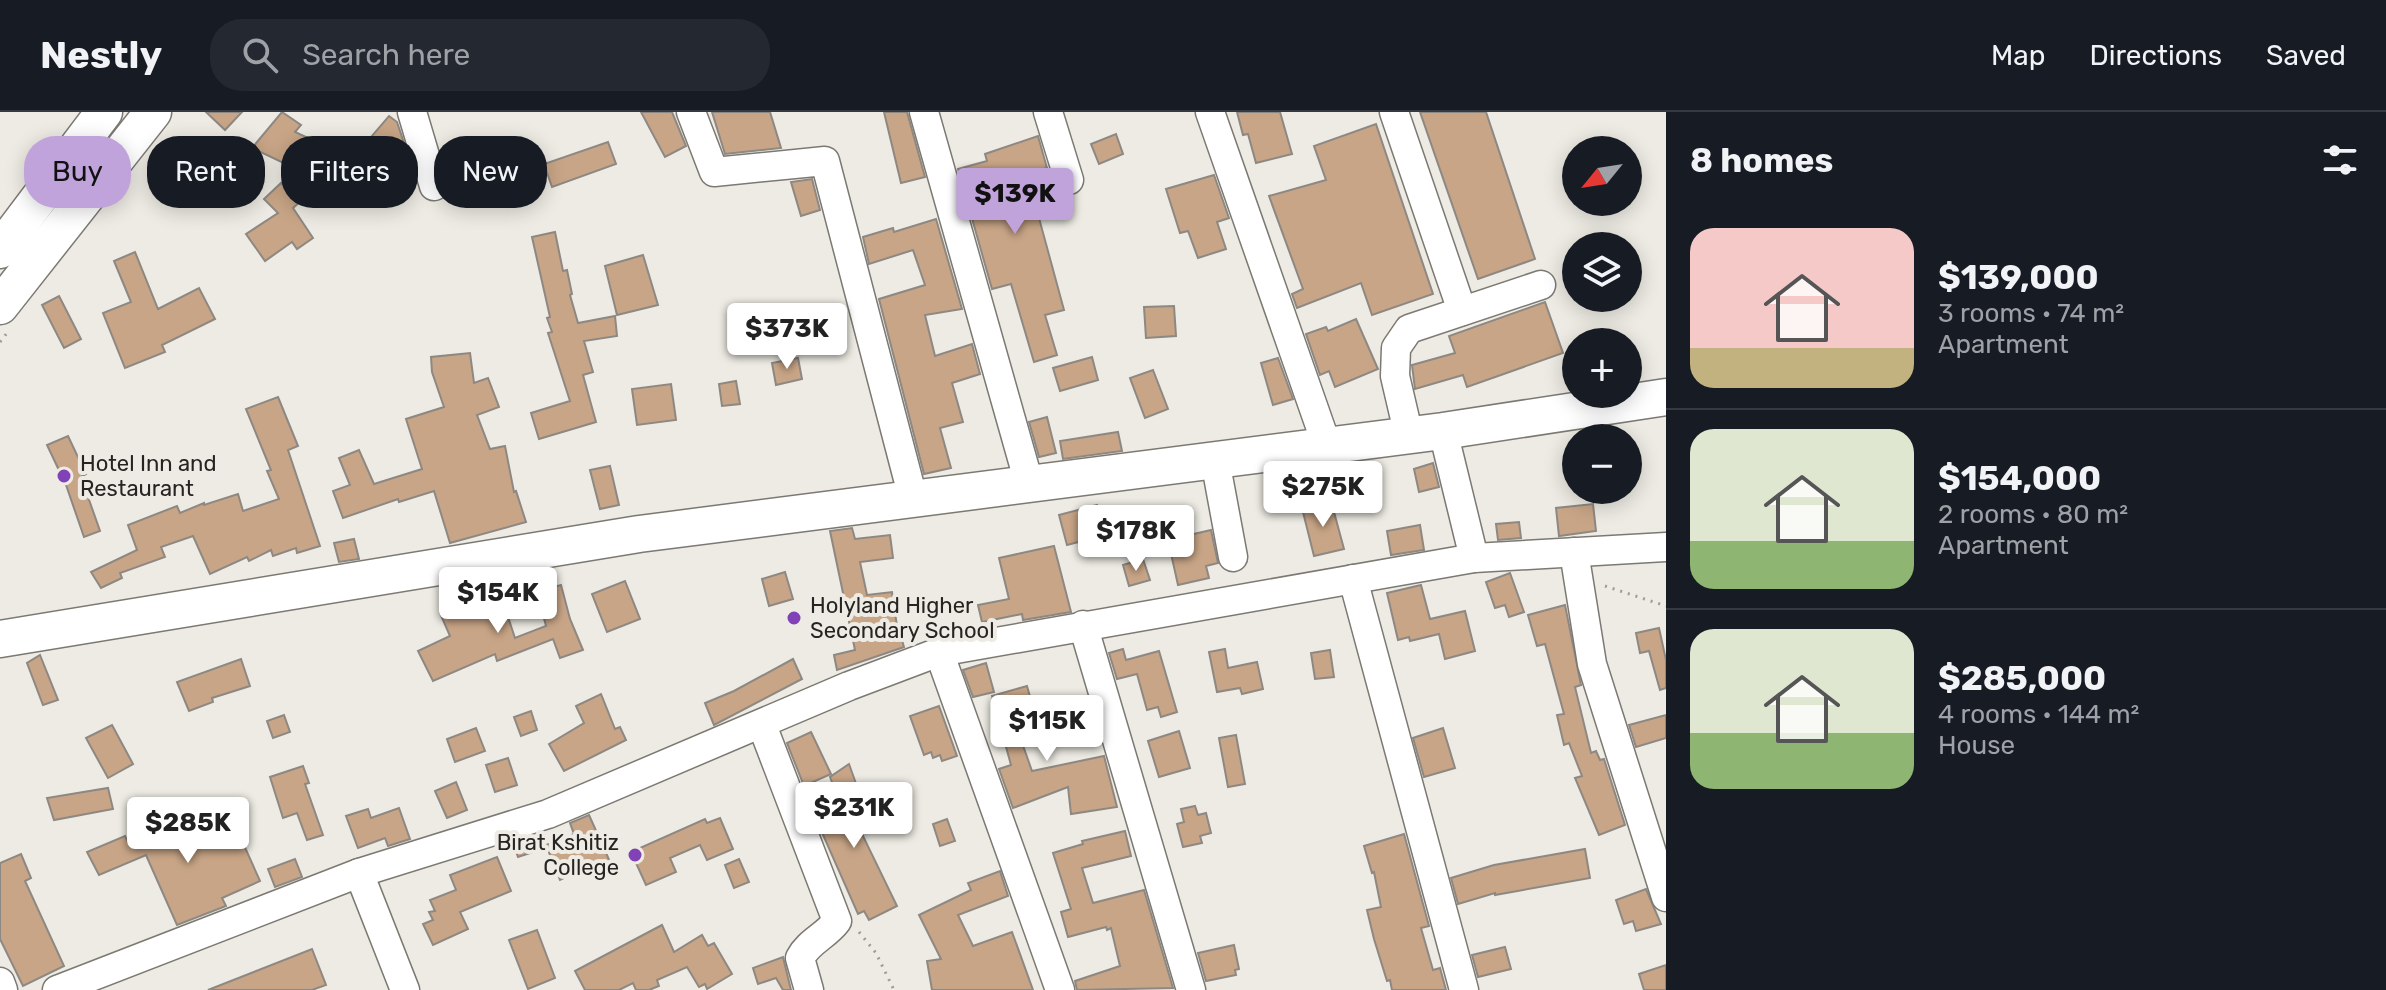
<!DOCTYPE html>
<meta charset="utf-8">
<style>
:root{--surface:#171b24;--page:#242831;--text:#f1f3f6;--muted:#9ea1a6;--line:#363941;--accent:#bfa3da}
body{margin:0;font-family:Rubik,sans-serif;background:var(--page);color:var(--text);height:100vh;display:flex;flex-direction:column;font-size:30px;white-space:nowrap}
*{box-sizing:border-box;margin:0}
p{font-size:26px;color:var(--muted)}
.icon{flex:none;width:44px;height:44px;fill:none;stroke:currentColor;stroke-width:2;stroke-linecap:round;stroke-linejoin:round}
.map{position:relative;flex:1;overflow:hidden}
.side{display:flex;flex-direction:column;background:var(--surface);width:720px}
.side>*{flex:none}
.top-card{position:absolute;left:24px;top:24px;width:760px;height:72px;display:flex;gap:16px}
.needle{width:52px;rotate:240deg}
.buttons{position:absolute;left:1562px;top:24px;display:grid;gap:16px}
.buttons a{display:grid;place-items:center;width:80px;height:80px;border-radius:50%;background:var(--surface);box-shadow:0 4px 20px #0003;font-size:40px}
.price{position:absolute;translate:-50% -68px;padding:0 18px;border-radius:8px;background:#fff;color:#222;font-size:26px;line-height:52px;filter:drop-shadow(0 2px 4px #0008)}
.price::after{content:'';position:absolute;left:50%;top:48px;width:24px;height:18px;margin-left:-12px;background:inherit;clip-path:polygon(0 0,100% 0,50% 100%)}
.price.current{background:var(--accent);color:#111}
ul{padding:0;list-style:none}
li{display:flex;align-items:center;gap:24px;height:200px;padding:0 24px}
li+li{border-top:2px solid var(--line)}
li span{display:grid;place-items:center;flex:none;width:224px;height:160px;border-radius:24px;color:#555}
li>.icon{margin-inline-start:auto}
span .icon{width:96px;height:96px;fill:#fffc;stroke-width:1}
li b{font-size:34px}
h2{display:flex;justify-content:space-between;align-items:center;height:96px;padding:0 24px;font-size:34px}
.pill{padding:0 28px;border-radius:32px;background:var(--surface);box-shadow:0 4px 20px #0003;font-size:28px;line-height:72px}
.pill.current{background:var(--accent);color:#111}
header{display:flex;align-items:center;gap:48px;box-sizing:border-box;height:112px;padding:0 40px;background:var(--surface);border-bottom:2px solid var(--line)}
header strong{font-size:38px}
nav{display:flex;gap:44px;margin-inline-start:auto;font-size:28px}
.search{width:560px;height:72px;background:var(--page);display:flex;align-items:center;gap:20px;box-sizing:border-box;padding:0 28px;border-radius:32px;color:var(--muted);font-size:30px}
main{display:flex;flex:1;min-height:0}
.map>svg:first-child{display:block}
</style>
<header>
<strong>Nestly</strong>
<div class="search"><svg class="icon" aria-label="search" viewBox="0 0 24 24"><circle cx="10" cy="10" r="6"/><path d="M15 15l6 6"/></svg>Search here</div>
<nav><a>Map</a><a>Directions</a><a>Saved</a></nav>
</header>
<main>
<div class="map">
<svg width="1666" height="878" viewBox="0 0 1666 878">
<rect width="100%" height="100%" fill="#edebe3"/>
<g fill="#c8a586" stroke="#8e8883" stroke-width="2">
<polygon points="206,0 242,0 225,18"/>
<polygon points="282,0 301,13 295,20 338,40 340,34 361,44 352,64 324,51 317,67 252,36"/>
<polygon points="641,0 672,0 686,34 665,45"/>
<polygon points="712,0 770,0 781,36 725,42"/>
<polygon points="884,0 907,0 925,65 901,71"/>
<polygon points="1237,0 1280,0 1292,42 1256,51 1248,22 1243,23"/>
<polygon points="1420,0 1486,0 1535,147 1478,167"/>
<polygon points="389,4 397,10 404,31 388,50 365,32"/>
<polygon points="1376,12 1433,182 1372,203 1361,171 1297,196 1292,182 1303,177 1269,84 1326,68 1314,34"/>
<polygon points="1116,22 1123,42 1099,52 1091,32"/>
<polygon points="1038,24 1047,56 1027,62 1064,198 1045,203 1057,243 1034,250 1011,172 992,177 958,57 987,49 985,42"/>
<polygon points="608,30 616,52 552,75 544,52"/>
<polygon points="466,44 474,60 455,68 448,52"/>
<polygon points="1214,63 1229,106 1217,110 1226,137 1198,146 1188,119 1180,121 1166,77"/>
<polygon points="812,67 820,98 801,104 791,70"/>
<polygon points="281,71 300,90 293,96 313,126 297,137 292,130 265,149 246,122 278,101 264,87"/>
<polygon points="936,107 962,197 925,203 935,244 972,232 980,262 952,271 963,310 940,316 951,356 924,362 879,187 925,173 913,138 869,152 863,125 893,116 894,120"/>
<polygon points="555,120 563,159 567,158 572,182 570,183 578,211 615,204 617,224 584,229 593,260 583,263 596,310 539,327 531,301 570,289 548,221 552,220 547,206 550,205 532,125"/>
<polygon points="135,140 158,197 199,176 215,207 162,233 165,240 125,256 103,201 131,190 114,149"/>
<polygon points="643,143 658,193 617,203 605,154"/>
<polygon points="59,184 81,227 64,236 42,193"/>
<polygon points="1545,190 1563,241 1467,275 1463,263 1415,277 1412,253 1455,241 1449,224"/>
<polygon points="1174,194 1176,224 1146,226 1144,195"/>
<polygon points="828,201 831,225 810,228 806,205"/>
<polygon points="1356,207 1378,257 1335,275 1329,259 1320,263 1306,222 1326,215 1328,219"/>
<polygon points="470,241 474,271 488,266 499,295 477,303 490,337 505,334 514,380 516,379 526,410 450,431 434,379 399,390 398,387 343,406 333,379 350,373 339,346 359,338 374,372 422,357 406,307 444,295 432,260 431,245"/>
<polygon points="1092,245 1098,268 1060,279 1053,256"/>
<polygon points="798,246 802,267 776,273 772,251"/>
<polygon points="1278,246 1293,287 1273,293 1261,251"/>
<polygon points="1153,258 1168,297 1145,306 1130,266"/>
<polygon points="736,269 740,292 722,294 719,272"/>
<polygon points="671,272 676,308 637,313 632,277"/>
<polygon points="278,285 298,334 288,338 320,434 297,441 296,436 273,444 271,438 249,449 247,445 210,462 193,424 161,435 165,445 120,461 122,466 101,476 91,460 137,438 128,413 177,394 180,401 204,391 204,393 238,382 243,399 279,387 267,359 271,358 246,297"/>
<polygon points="1047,305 1056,341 1039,345 1029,310"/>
<polygon points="1118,320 1122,339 1063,347 1060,329"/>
<polygon points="68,324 86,362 81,365 100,419 84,425 66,373 47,333"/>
<polygon points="1433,351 1439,375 1419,380 1414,357"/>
<polygon points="610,354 619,393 600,397 590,358"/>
<polygon points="1331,389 1344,437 1314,444 1302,396"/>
<polygon points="1593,392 1596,419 1559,424 1556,396"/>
<polygon points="1097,393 1105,423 1067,433 1059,403"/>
<polygon points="1519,410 1521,426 1498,428 1496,412"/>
<polygon points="1420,413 1424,438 1391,443 1387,419"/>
<polygon points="852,416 855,427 890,423 893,446 860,450 867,483 892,480 898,521 900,521 904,535 837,558 834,543 855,538 830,419"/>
<polygon points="1211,418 1218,451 1206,454 1209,466 1178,473 1168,428"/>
<polygon points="354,427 359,447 339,450 334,431"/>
<polygon points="1054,434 1071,500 1023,508 1022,502 982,510 978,493 1009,487 999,446"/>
<polygon points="1143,447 1150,468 1129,474 1123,453"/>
<polygon points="785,460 793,487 769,494 762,467"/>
<polygon points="1510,461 1524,500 1509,505 1505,493 1495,496 1486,470"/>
<polygon points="625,469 640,507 607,520 592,482"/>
<polygon points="561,473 570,507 583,538 560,546 553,527 497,549 495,542 433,569 418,539 450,524 440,501 459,493 462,501 502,487 515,526 546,514 537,480"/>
<polygon points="1421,473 1430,507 1465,499 1475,539 1445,547 1439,522 1410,529 1409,525 1398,528 1387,481"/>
<polygon points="1565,493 1581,573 1575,575 1591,641 1596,639 1600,648 1604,647 1625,713 1599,723 1575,666 1582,664 1569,631 1564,633 1557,603 1564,602 1545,532 1537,534 1528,503"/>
<polygon points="1659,516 1666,548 1666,576 1660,578 1649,539 1640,541 1636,521"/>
<polygon points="1123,537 1126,548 1159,539 1177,600 1161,605 1158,595 1147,598 1137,562 1117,567 1109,541"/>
<polygon points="1225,537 1228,556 1257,550 1263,577 1242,582 1240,576 1217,580 1209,540"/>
<polygon points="1330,538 1334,565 1315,567 1311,541"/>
<polygon points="40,543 58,588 43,593 27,551"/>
<polygon points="241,547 250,574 212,586 213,590 189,599 177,570"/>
<polygon points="793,547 802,567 714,613 705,591 734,579"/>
<polygon points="986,551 994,580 973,585 963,558"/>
<polygon points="1027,574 1040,620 1020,625 1032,659 1104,644 1117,695 1071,702 1068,675 1013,696 999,657 1011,653 992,584"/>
<polygon points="601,582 615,617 620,615 626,628 564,659 549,632 584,611 576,594"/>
<polygon points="939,594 957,644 942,649 940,643 933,646 931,640 924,643 910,604"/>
<polygon points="531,599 537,618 521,624 514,605"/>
<polygon points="284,603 290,620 273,626 267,609"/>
<polygon points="1666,603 1666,626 1636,635 1629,613"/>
<polygon points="112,613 133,652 108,666 86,626"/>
<polygon points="476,616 485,639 455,650 447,627"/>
<polygon points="1443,616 1455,656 1424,665 1413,626"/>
<polygon points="1179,619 1190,656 1159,665 1148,629"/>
<polygon points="811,620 831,662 804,674 787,631"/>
<polygon points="1236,623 1245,672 1228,675 1219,626"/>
<polygon points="508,646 517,673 495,680 486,653"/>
<polygon points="849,652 859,680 850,683 868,717 861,720 897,794 869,808 864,799 858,802 816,707 841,694 830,665"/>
<polygon points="303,654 309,671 305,672 323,723 307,728 297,701 283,706 270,665"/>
<polygon points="456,670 467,698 447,706 435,679"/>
<polygon points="108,676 113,697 54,708 47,686"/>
<polygon points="1195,694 1198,703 1206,701 1211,721 1200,724 1202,731 1183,735 1177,712 1184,710 1181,697"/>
<polygon points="399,696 410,727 388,734 385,726 358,736 346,704 368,697 371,706"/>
<polygon points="230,702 260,769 222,786 226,794 177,813 146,743 99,763 87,740 125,724 130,734 187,708 192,718"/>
<polygon points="589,703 615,761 595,769 589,754 560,768 546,733 574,722 570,711"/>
<polygon points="720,706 733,737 707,748 700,733 670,746 676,760 646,773 631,740 705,707 707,711"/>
<polygon points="947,707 955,729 940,734 933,712"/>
<polygon points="1125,719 1131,744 1082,756 1093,791 1144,778 1173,876 1077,878 1075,869 1120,854 1111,816 1107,818 1106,815 1068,825 1061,800 1071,797 1053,741 1083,732 1082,729"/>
<polygon points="1404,722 1429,814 1421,816 1433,858 1440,856 1446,878 1392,878 1390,868 1387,869 1374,827 1367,798 1381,795 1374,760 1372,761 1364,734"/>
<polygon points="534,724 539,738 518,745 513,731"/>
<polygon points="1585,737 1590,766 1495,783 1495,781 1458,792 1451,766 1494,753"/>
<polygon points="21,742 31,766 25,769 64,854 23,874 0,827 0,751"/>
<polygon points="497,745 511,779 460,800 468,817 433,833 423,812 433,808 429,800 435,799 430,788 456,778 450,763"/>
<polygon points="295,747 302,765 275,775 268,757"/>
<polygon points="739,747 749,770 734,776 725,753"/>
<polygon points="1000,759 1008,784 958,803 973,834 1012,820 1033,878 932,878 927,849 941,847 919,803 971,778 968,771"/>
<polygon points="1646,777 1661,812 1636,819 1633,809 1624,812 1616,788"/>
<polygon points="662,813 674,840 702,823 708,834 714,831 732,862 707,877 705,872 699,875 687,855 657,868 659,874 649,878 636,878 633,871 619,878 585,878 575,859"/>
<polygon points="537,818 555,866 528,877 509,828"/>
<polygon points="1234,833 1239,857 1235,858 1236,863 1206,869 1198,841"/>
<polygon points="1505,835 1511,857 1478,865 1472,843"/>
<polygon points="312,837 326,873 312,878 208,878"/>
<polygon points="783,845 791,878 783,878 776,866 758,872 753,856"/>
<polygon points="1666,853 1666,878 1644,878 1639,862"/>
</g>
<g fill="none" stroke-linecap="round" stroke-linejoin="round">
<defs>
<g id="minor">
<polyline points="412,0 434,74"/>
<polyline points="691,0 714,60 825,49 913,386"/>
<polyline points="924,0 1029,371"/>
<polyline points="1048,0 1069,68"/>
<polyline points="1210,0 1327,334"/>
<polyline points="1394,0 1462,199"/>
<polyline points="1443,319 1474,446"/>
<polyline points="1409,324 1395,264 1396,236 1409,217 1541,173"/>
<polyline points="1215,348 1233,445"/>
<polyline points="1574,440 1592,552 1666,785"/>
<polyline points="1353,467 1464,878"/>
<polyline points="1083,513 1191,878"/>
<polyline points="939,540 1060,878"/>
<path d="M762,613L837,809C826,824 809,829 800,846L809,878"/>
<polyline points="359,761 405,878"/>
<polyline points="0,870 3,878"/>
<polyline points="57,878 359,761 548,702 849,574 939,540 1474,446 1666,435"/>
</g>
<g id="major">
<polyline points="0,138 104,0"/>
<polyline points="0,194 153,0"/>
<polyline points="0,527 639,422 1443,319 1666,285"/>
</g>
</defs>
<use href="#minor" stroke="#7b7972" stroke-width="31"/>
<use href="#major" stroke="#7b7972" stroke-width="39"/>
<g stroke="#9d9c96" stroke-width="3" stroke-dasharray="2 6" stroke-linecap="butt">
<polyline points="0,230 7,221"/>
<polyline points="1605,474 1666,494"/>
<polyline points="859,820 876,841 894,878"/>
</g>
<use href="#minor" stroke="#fff" stroke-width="28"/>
<use href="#major" stroke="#fff" stroke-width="36"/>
</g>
<g fill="#8242b7" stroke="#edebe3" stroke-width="3">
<circle cx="64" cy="364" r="8"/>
<circle cx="794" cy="506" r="8"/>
<circle cx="635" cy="743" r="8"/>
</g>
<g text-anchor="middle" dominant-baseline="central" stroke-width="8" stroke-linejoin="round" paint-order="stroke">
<g font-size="22" fill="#252422" stroke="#edebe3" text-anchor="start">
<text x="80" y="351">Hotel Inn and<tspan x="80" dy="25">Restaurant</tspan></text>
<text x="810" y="493">Holyland Higher<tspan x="810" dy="25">Secondary School</tspan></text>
<text x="619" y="730" text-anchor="end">Birat Kshitiz<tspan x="619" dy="25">College</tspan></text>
</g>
</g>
</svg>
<div class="buttons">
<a><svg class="needle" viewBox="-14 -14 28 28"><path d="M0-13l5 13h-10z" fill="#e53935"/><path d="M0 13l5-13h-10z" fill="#9ea1a6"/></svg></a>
<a><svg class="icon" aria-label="layers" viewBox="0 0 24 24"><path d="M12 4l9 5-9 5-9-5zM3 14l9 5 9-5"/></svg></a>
<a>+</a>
<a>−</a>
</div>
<b class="price current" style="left:1015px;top:124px">$139K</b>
<b class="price" style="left:787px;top:259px">$373K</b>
<b class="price" style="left:1323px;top:417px">$275K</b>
<b class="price" style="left:1136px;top:461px">$178K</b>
<b class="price" style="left:498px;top:523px">$154K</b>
<b class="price" style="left:1047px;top:651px">$115K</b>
<b class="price" style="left:854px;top:738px">$231K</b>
<b class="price" style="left:188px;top:753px">$285K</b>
<div class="top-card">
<a class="pill current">Buy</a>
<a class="pill">Rent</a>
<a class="pill">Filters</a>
<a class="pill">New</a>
</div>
</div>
<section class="side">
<h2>8 homes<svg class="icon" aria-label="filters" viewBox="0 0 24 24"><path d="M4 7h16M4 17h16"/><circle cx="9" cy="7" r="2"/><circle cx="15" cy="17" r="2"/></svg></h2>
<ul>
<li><span style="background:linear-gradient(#f6c9c9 75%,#c2b280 0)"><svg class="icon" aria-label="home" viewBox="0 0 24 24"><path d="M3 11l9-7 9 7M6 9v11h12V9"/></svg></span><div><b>$139,000</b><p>3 rooms · 74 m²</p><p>Apartment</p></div></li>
<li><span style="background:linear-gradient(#dfe7d0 70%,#8fb573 0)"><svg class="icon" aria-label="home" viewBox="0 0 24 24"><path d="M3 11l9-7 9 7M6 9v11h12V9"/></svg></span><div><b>$154,000</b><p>2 rooms · 80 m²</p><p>Apartment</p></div></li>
<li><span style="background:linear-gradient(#dfe7d0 65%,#8fb573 0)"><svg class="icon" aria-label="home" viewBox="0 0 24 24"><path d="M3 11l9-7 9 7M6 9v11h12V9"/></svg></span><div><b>$285,000</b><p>4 rooms · 144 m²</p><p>House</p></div></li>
</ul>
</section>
</main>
